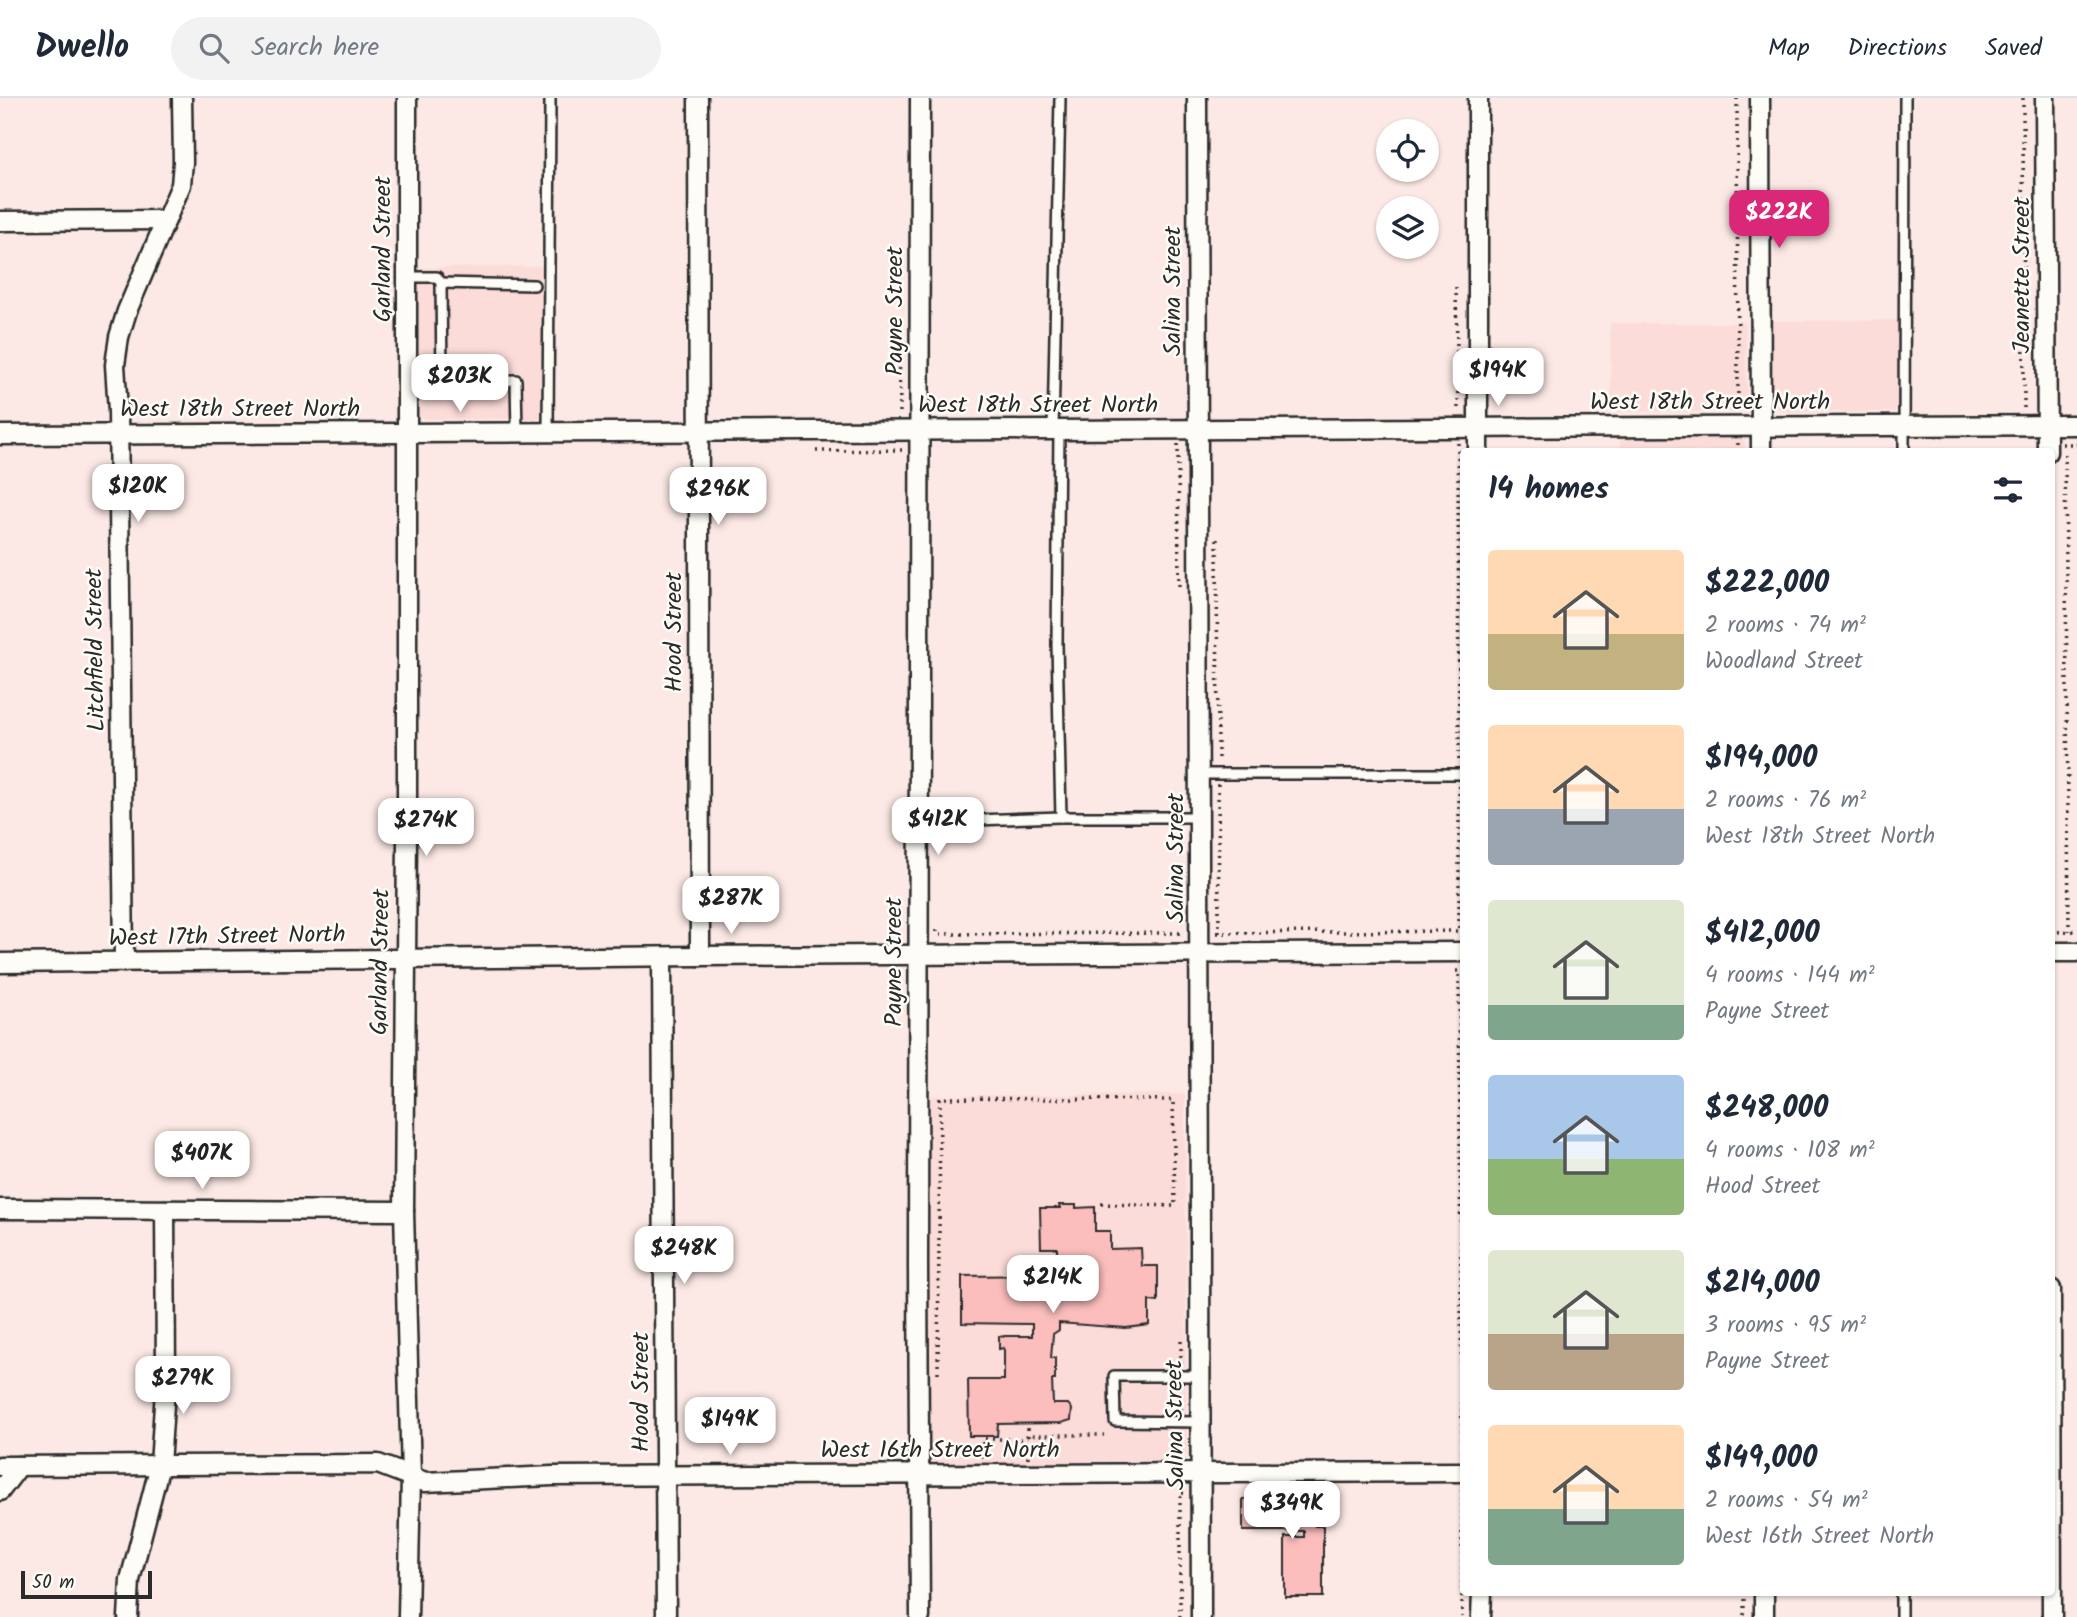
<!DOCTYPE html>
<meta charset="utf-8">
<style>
:root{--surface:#fff;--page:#f2f2f3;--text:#1f2937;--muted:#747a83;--line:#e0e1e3;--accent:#db2777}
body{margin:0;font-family:Kalam,sans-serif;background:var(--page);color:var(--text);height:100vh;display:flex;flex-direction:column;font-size:26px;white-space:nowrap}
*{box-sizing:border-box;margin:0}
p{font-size:23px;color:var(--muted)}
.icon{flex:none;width:38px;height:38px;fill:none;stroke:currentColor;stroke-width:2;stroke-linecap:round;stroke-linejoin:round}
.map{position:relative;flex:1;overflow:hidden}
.side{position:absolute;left:1460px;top:350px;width:595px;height:1148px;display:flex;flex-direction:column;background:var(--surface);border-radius:7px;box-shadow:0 2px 5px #0004}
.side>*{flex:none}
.controls{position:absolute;left:1376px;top:21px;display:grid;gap:14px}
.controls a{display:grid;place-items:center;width:63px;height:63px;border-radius:50%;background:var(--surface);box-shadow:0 2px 5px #0004;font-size:35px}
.scale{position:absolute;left:21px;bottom:18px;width:131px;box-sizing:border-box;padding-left:7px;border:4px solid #2b2b2b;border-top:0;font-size:19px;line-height:24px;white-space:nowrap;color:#2b2b2b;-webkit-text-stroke:5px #fdfcf7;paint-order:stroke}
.price{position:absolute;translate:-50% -60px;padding:0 16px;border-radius:14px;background:#fff;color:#222;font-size:23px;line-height:46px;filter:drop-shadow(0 2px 4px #0008)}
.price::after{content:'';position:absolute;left:50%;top:42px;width:21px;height:16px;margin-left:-10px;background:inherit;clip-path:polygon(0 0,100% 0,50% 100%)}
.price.on{background:var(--accent);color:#fff}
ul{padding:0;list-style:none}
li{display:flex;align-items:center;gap:21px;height:175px;padding:0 28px}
li span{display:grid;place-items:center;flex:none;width:196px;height:140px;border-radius:7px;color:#555}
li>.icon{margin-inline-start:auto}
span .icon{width:84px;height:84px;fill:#fffc;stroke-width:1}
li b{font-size:30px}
h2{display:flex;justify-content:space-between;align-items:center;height:84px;padding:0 28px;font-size:30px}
header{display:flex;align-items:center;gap:42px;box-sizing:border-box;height:98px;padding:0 35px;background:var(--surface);border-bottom:2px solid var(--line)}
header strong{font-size:33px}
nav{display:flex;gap:38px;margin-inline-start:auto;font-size:24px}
.search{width:490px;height:63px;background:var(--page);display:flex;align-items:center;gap:18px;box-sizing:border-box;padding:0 24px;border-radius:38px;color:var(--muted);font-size:26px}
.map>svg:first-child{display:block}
</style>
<header>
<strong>Dwello</strong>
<div class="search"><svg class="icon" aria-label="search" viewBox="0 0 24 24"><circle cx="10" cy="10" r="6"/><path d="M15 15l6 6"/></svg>Search here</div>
<nav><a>Map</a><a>Directions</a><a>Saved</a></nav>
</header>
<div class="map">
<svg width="2077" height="1519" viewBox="0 0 2077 1519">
<rect width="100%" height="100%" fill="#fce9e5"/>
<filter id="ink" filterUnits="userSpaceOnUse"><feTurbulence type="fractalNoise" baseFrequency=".0143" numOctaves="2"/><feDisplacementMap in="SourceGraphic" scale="14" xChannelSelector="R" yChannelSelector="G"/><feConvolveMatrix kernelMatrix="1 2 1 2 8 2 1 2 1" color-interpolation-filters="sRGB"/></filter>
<g filter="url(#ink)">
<g fill="#fcdcd9">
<polygon points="547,168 548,321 426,321 419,318 416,170"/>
<polygon points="1898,222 1898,301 1895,314 1783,314 1773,308 1770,300 1769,223"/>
<polygon points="1610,225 1746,225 1747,304 1738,314 1611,314"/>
<polygon points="1620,338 1735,338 1742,340 1745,344 1745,353 1620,354"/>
<polygon points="1185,996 1187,1355 1184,1362 1178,1366 941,1366 932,1363 928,1357 930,998"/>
</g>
<g fill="#fbbebc" stroke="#2b2b2b" stroke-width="2">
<polygon points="1059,1107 1076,1107 1076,1110 1095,1109 1095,1133 1110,1133 1110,1151 1141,1150 1142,1168 1158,1168 1158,1204 1149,1203 1149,1227 1126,1230 1059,1225 1059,1232 1053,1236 1051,1260 1055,1260 1055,1282 1052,1282 1053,1306 1068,1306 1072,1311 1071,1322 1061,1325 998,1326 997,1338 969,1338 968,1282 1004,1282 1004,1250 999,1251 999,1238 1032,1238 1032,1226 962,1225 962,1178 1057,1177 1057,1150 1041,1150 1040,1110 1060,1110"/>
<polygon points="1243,1401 1303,1401 1303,1406 1315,1406 1315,1428 1323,1428 1323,1499 1285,1499 1285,1439 1304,1439 1304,1433 1243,1433"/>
</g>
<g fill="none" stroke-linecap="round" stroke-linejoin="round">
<defs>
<g id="service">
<polyline points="407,179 437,179 441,185 442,283"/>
<polyline points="441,185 534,187"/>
<polyline points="407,284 516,282 517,335"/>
<polyline points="1053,332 1060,0"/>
<polyline points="548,335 550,0"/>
<polyline points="1904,354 1905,0"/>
<polyline points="1200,676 1463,676"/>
<polyline points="1061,719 1199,719"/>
<polyline points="919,724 1061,719 1057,546 1059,331"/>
<polyline points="1200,1278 1114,1278 1115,1323 1201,1324"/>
<polyline points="1901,1519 1901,1494"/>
</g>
<g id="minor">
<polyline points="407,0 407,738 404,1113 411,1379 408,1519"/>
<polyline points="698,0 700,858"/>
<polyline points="920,0 918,1168 920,1519"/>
<polyline points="1197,0 1201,1519"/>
<polyline points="1478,0 1478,354"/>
<polyline points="1760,0 1761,354"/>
<polyline points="2045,0 2047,354"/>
<polyline points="0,123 166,122"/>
<polyline points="0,337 2077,327"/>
<polyline points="2051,854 2077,854"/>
<polyline points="662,859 666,1519"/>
<polyline points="124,864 118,313 115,267 119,239 127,213 181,87 183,64 182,0"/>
<polyline points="0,865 700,858 1463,854"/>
<polyline points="0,1111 404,1113"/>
<polyline points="2051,1191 2052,1519"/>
<polyline points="0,1368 378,1366 425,1384 552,1378 1463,1374"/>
<polyline points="0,1393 19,1368"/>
<polyline points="1764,1494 1764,1519"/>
<polyline points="128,1519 130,1482 160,1367 166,1277 165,1112"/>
<polyline points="1481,1519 1482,1494"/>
</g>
</defs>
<use href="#service" stroke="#2b2b2b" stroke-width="14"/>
<use href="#minor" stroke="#2b2b2b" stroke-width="23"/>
<g stroke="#2b2b2b" stroke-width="3.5" stroke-dasharray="2 5" stroke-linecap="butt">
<polyline points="1737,0 1738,313"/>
<polyline points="2023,0 2024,313"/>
<polyline points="1456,189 1458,313"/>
<polyline points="899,228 900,316"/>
<polyline points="1458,345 1459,663"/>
<polyline points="1738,345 1738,354"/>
<polyline points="1178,346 1179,493"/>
<polyline points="2062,346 2077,346"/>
<polyline points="816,353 902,352"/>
<polyline points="2065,356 2069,833"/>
<polyline points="1217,441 1218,664"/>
<polyline points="1218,686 1219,835"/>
<polyline points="1459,688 1459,835"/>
<polyline points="937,832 937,836 1184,835"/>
<polyline points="2051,834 2077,833"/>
<polyline points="1217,835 1463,833"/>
<polyline points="1456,873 1459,873 1462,1359"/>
<polyline points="1181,1266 1181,1239"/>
<polyline points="938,1275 940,1000 1173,1002 1175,1108 1101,1106"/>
<polyline points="1181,1312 1181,1291"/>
<polyline points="1180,1359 1180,1337"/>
<polyline points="983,1360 983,1341 1023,1341 1028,1337 1104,1337"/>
<polyline points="1028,1360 1028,1327"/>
<polyline points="1462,1392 1462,1519"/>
<polyline points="1256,1394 1337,1395"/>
<polyline points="1744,1494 1744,1519"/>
<polyline points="1180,1519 1180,1395 1184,1395"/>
</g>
<use href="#service" stroke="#fdfcf7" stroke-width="9"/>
<use href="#minor" stroke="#fdfcf7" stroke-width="18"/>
</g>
</g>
<g text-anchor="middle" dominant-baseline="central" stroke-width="5" stroke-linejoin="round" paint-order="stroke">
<g font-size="24" fill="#2b2b2b" stroke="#fdfcf7">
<text transform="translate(383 151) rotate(-90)">Garland Street</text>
<text transform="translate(2022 177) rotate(-90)">Jeanette Street</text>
<text transform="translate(1173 193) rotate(-90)">Salina Street</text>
<text transform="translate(895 213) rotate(-90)">Payne Street</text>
<text x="1710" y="304">West 18th Street North</text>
<text x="1038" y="307">West 18th Street North</text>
<text x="240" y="311">West 18th Street North</text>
<text transform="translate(674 534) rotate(-90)">Hood Street</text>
<text transform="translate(96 552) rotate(-91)">Litchfield Street</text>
<text transform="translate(1176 760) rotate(-90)">Salina Street</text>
<text transform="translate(227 839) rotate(-1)">West 17th Street North</text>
<text transform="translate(381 864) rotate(-89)">Garland Street</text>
<text transform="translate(894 864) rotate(-90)">Payne Street</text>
<text transform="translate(641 1294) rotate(-90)">Hood Street</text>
<text transform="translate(1176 1327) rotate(-91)">Salina Street</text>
<text x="940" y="1352">West 16th Street North</text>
</g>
</g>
</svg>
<div class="controls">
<a><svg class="icon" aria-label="locate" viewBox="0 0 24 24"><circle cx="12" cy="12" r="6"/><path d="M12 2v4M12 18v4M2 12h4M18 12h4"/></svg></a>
<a><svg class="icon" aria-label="layers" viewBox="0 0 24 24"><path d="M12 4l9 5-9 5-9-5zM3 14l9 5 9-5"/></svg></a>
</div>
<div class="scale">50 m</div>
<b class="price on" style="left:1779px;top:152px">$222K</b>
<b class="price" style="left:1498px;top:310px">$194K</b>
<b class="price" style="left:460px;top:316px">$203K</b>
<b class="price" style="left:138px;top:426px">$120K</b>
<b class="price" style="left:718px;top:429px">$296K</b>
<b class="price" style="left:938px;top:759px">$412K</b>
<b class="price" style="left:426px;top:760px">$274K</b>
<b class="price" style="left:731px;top:838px">$287K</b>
<b class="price" style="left:202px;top:1093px">$407K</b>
<b class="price" style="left:684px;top:1188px">$248K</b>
<b class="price" style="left:1053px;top:1217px">$214K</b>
<b class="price" style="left:183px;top:1318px">$279K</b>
<b class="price" style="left:730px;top:1359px">$149K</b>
<b class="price" style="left:1292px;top:1443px">$349K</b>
<section class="side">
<h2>14 homes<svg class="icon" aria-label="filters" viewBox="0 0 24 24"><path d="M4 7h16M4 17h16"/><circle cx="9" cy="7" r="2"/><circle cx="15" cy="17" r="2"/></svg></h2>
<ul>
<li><span style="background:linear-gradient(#ffd9b3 60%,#c2b280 0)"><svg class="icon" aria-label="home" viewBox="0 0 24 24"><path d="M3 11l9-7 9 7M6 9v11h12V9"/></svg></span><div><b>$222,000</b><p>2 rooms · 74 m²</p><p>Woodland Street</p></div></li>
<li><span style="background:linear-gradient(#ffd9b3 60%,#9aa5b1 0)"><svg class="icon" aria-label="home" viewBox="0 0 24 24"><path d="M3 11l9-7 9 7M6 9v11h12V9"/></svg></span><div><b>$194,000</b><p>2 rooms · 76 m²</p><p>West 18th Street North</p></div></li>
<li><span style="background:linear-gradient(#dfe7d0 75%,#7fa58c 0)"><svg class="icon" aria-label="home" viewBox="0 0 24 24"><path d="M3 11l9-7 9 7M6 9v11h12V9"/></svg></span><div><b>$412,000</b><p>4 rooms · 144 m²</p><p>Payne Street</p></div></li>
<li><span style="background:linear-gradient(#a9c7e8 60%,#8fb573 0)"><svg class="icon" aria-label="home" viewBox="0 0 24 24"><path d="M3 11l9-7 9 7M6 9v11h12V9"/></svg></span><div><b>$248,000</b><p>4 rooms · 108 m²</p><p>Hood Street</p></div></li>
<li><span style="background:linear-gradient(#dfe7d0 60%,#b9a48a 0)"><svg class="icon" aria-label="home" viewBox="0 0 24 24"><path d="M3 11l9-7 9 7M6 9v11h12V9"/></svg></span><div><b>$214,000</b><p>3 rooms · 95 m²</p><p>Payne Street</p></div></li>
<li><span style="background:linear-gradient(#ffd9b3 60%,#7fa58c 0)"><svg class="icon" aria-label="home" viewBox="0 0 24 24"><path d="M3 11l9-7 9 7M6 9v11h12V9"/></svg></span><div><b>$149,000</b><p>2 rooms · 54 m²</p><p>West 16th Street North</p></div></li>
</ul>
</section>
</div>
